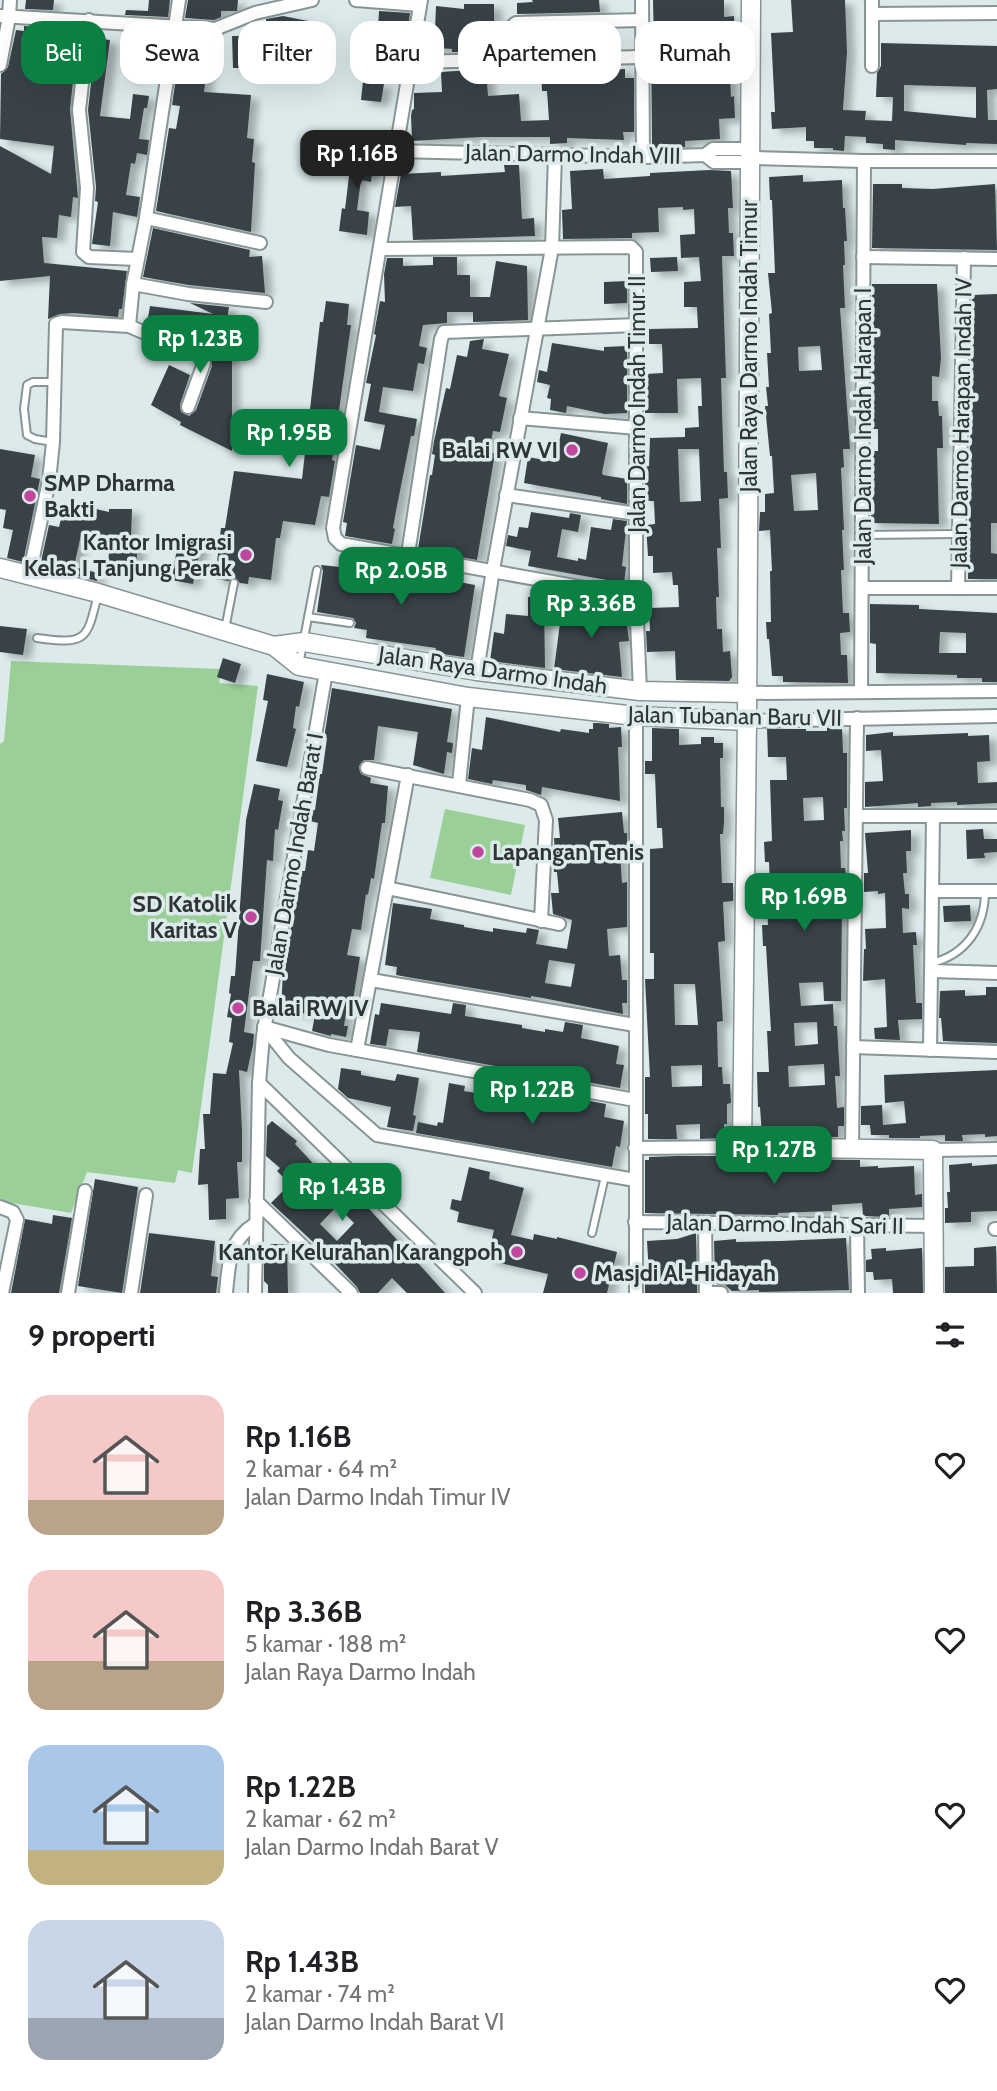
<!DOCTYPE html>
<html lang="id">
<meta charset="utf-8">
<style>
:root{--surface:#fff;--page:#f6f6f6;--text:#202124;--muted:#757577;--accent:#0b8043}
body{margin:0;font-family:Cabin,sans-serif;background:var(--page);color:var(--text);height:100vh;display:flex;flex-direction:column;font-size:26px;white-space:nowrap}
*{box-sizing:border-box;margin:0}
p{font-size:23px;color:var(--muted)}
.icon{flex:none;width:38px;height:38px;fill:none;stroke:currentColor;stroke-width:2;stroke-linecap:round;stroke-linejoin:round}
.map{position:relative;height:1293px;overflow:hidden}
.details{display:flex;flex-direction:column;background:var(--surface);flex:1}
.details>*{flex:none}
.hud{position:absolute;left:21px;top:21px;width:956px;height:63px;display:flex;gap:14px}
.price{position:absolute;translate:-50% -60px;padding:0 16px;border-radius:14px;background:var(--accent);color:#fff;font-size:23px;line-height:46px;filter:drop-shadow(0 2px 4px #0008)}
.price::after{content:'';position:absolute;left:50%;top:42px;width:21px;height:16px;margin-left:-10px;background:inherit;clip-path:polygon(0 0,100% 0,50% 100%)}
.price.on{background:#222;color:#fff}
ul{padding:0;list-style:none}
li{display:flex;align-items:center;gap:21px;height:175px;padding:0 28px}
li span{display:grid;place-items:center;flex:none;width:196px;height:140px;border-radius:21px;color:#555}
li>.icon{margin-inline-start:auto}
span .icon{width:84px;height:84px;fill:#fffc;stroke-width:1}
li b{font-size:30px}
h2{display:flex;justify-content:space-between;align-items:center;height:84px;padding:0 28px;font-size:30px}
.chip{padding:0 24px;border-radius:21px;background:var(--surface);box-shadow:0 7px 28px #0002;font-size:24px;line-height:63px}
.chip.on{background:var(--accent);color:#fff}
.map>svg:first-child{display:block}
</style>
<div class="map">
<svg width="997" height="1293" viewBox="0 0 997 1293">
<defs>
<filter id="shadow"><feDropShadow dx="8" dy="4.5" stdDeviation="3.5" flood-color="#0004"/></filter>
</defs>
<rect width="100%" height="100%" fill="#dceaeb"/>
<g fill="#9ad098">
<polygon points="11,661 222,669 219,683 258,686 192,1173 178,1170 175,1183 87,1172 71,1213 0,1201 0,744 4,741"/>
<polygon points="445,809 525,825 511,895 430,878"/>
</g>
<g fill="#394347" fill-rule="evenodd" filter="url(#shadow)">
<polygon points="26,0 54,0 53,10 25,9"/>
<polygon points="149,0 170,0 168,17 125,15 126,10 148,11"/>
<polygon points="188,0 238,0 237,11 221,11 221,17 214,20 185,18"/>
<polygon points="532,0 599,0 600,12 517,14 517,3 533,2"/>
<polygon points="653,0 724,0 724,17 734,16 736,56 729,56 731,97 734,96 735,118 719,119 720,139 685,141 685,147 652,148 651,46 654,45"/>
<path d="M791,0H845L847,52L843,110L866,111L865,120L892,121L893,97H876L877,73L881,66V43L997,46V89L987,90L988,120H997V144L966,143V145L895,140V150L883,149V144L866,143V137L845,136L844,151L833,150V148H814V141H806V127L772,129L771,112H775L771,33L793,32ZM904,85L976,87V118L904,111Z"/>
<polygon points="464,4 494,4 494,23 488,23 490,52 452,52 452,49 429,47 431,30 435,30 436,6 464,9"/>
<polygon points="379,11 410,13 408,27 399,27 398,42 373,40 374,28 378,29"/>
<polygon points="283,16 323,24 315,60 289,54 294,33 267,35 266,19"/>
<polygon points="24,26 60,29 60,34 78,36 70,109 78,198 73,197 71,217 59,215 57,238 42,237 44,263 127,271 122,309 119,309 118,317 74,313 60,314 48,319 50,276 0,281 0,146 51,174 54,146 0,139 1,74 8,67 16,30 24,31"/>
<polygon points="232,36 249,36 250,68 233,68"/>
<polygon points="96,38 110,40 100,116 130,119 133,94 149,96 147,108 144,108 139,139 149,140 147,155 137,153 135,164 131,163 126,195 140,197 137,217 113,212 110,246 92,244 98,202 95,201 96,187 88,110"/>
<polygon points="181,43 210,48 204,92 251,95 247,138 254,139 252,162 255,163 251,232 156,211 169,128 176,129 180,106 172,105"/>
<polygon points="129,53 141,55 136,78 124,75"/>
<polygon points="486,69 488,96 519,94 521,121 549,120 547,91 542,91 541,71 556,70 556,73 625,69 625,78 634,78 634,132 623,132 624,140 567,138 567,143 550,144 550,137 481,137 412,141 411,116 412,110 414,109 414,93 442,92 441,72"/>
<polygon points="363,81 384,84 381,102 361,100"/>
<polygon points="359,140 372,142 371,155 374,155 371,182 361,180 357,210 369,212 367,235 339,231 342,208 345,209 352,152 357,153"/>
<polygon points="504,165 519,165 522,219 534,218 535,236 413,240 411,206 395,207 401,174 441,172 441,176 505,172"/>
<path d="M603,169L604,179L650,176V173L710,170L731,171L733,208H728L729,233H733L734,256H722L726,378H721L724,472H727L728,498L719,499L721,548H717L719,597H716L717,629H722L723,652L730,651L732,677L729,681L676,680L675,651L647,652L646,631H650L649,608L679,607L678,585H673L672,572L653,573V556H648L646,525L655,524L654,501H645V467L649,466L650,438L685,437V428L699,427L698,406H702L701,378L677,379L678,413H645V374L663,373L662,344H649V329L698,328L697,307H684V282L701,281L699,257L681,258L680,235L695,234L694,209L683,210V207L658,208L659,232L632,233V238L563,239L562,210L572,209L570,171ZM678,449H699L701,501L680,502Z"/>
<path d="M803,175V182L842,180L843,208H845L847,241H844L845,265H843L845,308H840L850,449H843L844,467L841,468L844,530H842L844,570H841L843,613H849L850,632L840,633L841,655H847L848,683L783,682V676H772L769,639H767L766,622H771L770,571H772L770,530L759,531L760,512H765V494L774,493L772,456H770L765,406H768L766,387H769L767,353H771L769,314L772,313L768,273H775L772,200H770L769,177ZM820,346L822,370L799,371L798,347ZM816,473L818,510L794,511L791,475Z"/>
<polygon points="873,184 902,184 902,188 933,189 995,184 997,250 872,248"/>
<polygon points="153,228 250,250 249,257 262,256 265,293 189,285 143,277"/>
<polygon points="433,257 457,257 457,275 470,275 470,297 490,297 496,261 527,266 528,320 473,322 473,312 447,312 447,323 423,325 419,346 427,348 424,364 418,363 413,391 383,387 379,412 417,419 414,436 411,436 396,511 393,528 395,529 392,544 345,536 347,523 343,522 356,445 380,450 385,425 364,421 371,384 366,383 376,335 374,334 380,301 385,302 384,274 387,258 403,258 403,266 433,265"/>
<polygon points="677,257 678,271 651,272 650,258"/>
<polygon points="627,281 627,303 604,304 604,282"/>
<polygon points="872,284 937,284 941,358 939,377 932,376 932,401 938,401 939,416 942,416 943,448 937,448 939,524 871,523 871,451 878,451 878,429 872,429 871,414"/>
<polygon points="997,294 997,523 991,523 991,553 997,554 997,579 968,579 972,295"/>
<polygon points="326,301 349,304 347,325 351,325 332,460 335,461 329,497 321,496 315,525 283,521 280,538 276,538 271,580 249,577 248,584 240,583 234,577 229,581 215,579 221,528 225,528 234,471 302,479 320,322 323,322"/>
<polygon points="190,303 229,307 223,346 229,346 229,353 232,353 232,451 180,425 181,422 151,405 169,365 190,375 180,404 181,412 189,416 196,410 212,366 208,348 200,342 201,337 195,336 196,328 167,322 166,331 147,324 150,306 213,314"/>
<polygon points="484,339 482,349 509,354 499,396 507,398 500,432 493,431 489,452 495,453 477,560 418,549 430,475 432,475 435,455 432,454 434,441 446,388 450,389 457,355 467,357 470,341"/>
<polygon points="552,343 604,351 604,347 627,346 627,413 605,414 567,406 566,413 550,410 551,399 547,398 550,385 537,382 539,370 547,372"/>
<polygon points="561,433 608,443 602,473 603,475 627,479 627,504 601,499 601,497 524,483 528,457 555,462"/>
<polygon points="0,449 35,455 31,477 40,479 23,562 7,558 13,530 3,528 6,510 0,509"/>
<polygon points="65,502 109,512 109,509 132,509 131,538 138,538 136,571 121,570 121,564 108,563 110,541 81,535 74,567 98,573 97,581 40,566 49,525 59,527"/>
<polygon points="531,512 569,518 570,513 581,515 578,532 562,529 557,557 578,561 578,558 586,560 591,527 611,530 613,519 627,521 622,566 626,567 624,583 528,566 531,551 506,546 508,535 517,537 519,527 528,528"/>
<polygon points="180,534 202,539 193,584 171,580"/>
<polygon points="321,565 426,576 475,585 464,657 435,653 436,648 366,638 367,630 354,628 356,623 353,618 317,612 323,571"/>
<polygon points="528,597 544,597 545,668 490,661 494,632 504,634 506,614 528,616"/>
<polygon points="563,600 579,602 578,608 598,610 625,609 629,641 619,642 622,677 554,669"/>
<path d="M870,604L919,605V609L997,613V682H982V678H957V675L876,673V644L870,643ZM940,632L966,633V653H939Z"/>
<polygon points="0,626 27,629 23,655 0,652"/>
<polygon points="223,658 241,664 235,683 217,677"/>
<polygon points="267,674 304,682 299,707 296,706 293,728 296,729 287,767 256,761 268,701 263,700"/>
<polygon points="332,688 452,709 447,742 453,743 452,753 447,752 444,774 413,765 418,732 378,726 374,760 364,760 359,766 361,774 371,778 370,783 388,786 385,823 382,823 374,879 371,878 368,895 366,894 361,930 352,929 347,955 360,957 353,1000 348,999 344,1026 348,1026 346,1037 331,1034 331,1036 312,1031 315,1015 281,1010 283,971 296,899 302,871 305,871 308,850 314,851 318,823 310,821 312,810 315,810 320,774 322,774 327,738 324,738"/>
<polygon points="486,717 560,732 561,729 589,733 589,729 593,729 593,723 597,723 609,724 609,728 621,727 622,747 618,747 620,801 542,787 541,795 526,790 526,785 493,780 492,784 468,779 472,748 482,750"/>
<path d="M652,728L679,729V745L701,744V737H714V743H723V758H720L721,807H724V822L723,834H720L722,883H733V901L723,902L725,941L718,942L723,1021L717,1022L718,1067H722L723,1084H730L731,1103L727,1104V1124H724L725,1138L700,1139V1124L676,1125L677,1139H648V1114H645V1077H650L645,979H654V953H650V849L663,848L662,828H657L655,774H645V761H652ZM674,984H695L698,1025H675ZM702,1065V1086L672,1087L671,1066Z"/>
<path d="M827,728H842L843,753H847V808H844L845,831H842L843,841H840L841,868H845L846,874V903H842L841,1001H824L823,982L799,983L801,1006L833,1004L834,1026H837L840,1076H835L837,1108L844,1107V1126H838V1137L762,1136L760,1107H758L757,1072H769L767,1031H771L766,946H763L762,925H768L766,885H770L769,862H765L764,842L772,841L770,780H787L786,757H768L767,729H806V731H827ZM823,797L824,820L804,821L803,798ZM817,1022L818,1044L795,1046L794,1023ZM824,1064L825,1085L789,1087L788,1066Z"/>
<polygon points="893,732 893,736 968,733 968,736 989,735 990,761 977,762 978,783 997,782 997,803 957,805 957,802 931,803 931,806 918,807 918,803 865,807 865,782 883,781 881,750 866,751 866,735"/>
<polygon points="254,784 280,789 278,800 283,801 278,830 275,829 273,861 267,860 260,961 253,961 244,1032 254,1034 253,1045 247,1072 239,1070 242,1131 242,1162 237,1162 239,1198 226,1199 226,1219 209,1220 208,1184 198,1185 200,1149 205,1149 203,1114 210,1114 213,1073 226,1074 233,1043 229,1042 232,1018 227,1017 231,994 229,993 231,976 235,976 246,820"/>
<path d="M622,812L624,833H627V853L620,854L622,883L627,882V927L607,929L609,956L620,955L622,980H627V1003H622L623,1014L543,998L531,996V998L407,977L396,975L397,967L385,965L393,903L432,909L430,919L464,925V927L493,932V928L526,933L527,928L539,930L536,944L567,949L572,920L553,914L551,893H559L557,872H554L553,859L555,855L554,838H560L558,818ZM549,960L575,964L571,987L545,983Z"/>
<polygon points="983,829 984,839 997,839 997,852 984,853 985,858 967,859 966,830"/>
<polygon points="911,830 911,851 906,851 907,873 903,873 905,894 909,894 909,909 902,908 903,933 916,932 917,945 913,945 916,1003 922,1003 922,1019 898,1020 900,1040 875,1039 874,1028 887,1027 885,979 863,981 864,949 866,949 865,929 886,928 885,893 878,894 878,891 864,892 864,873 868,873 865,833"/>
<polygon points="970,905 971,921 944,922 943,906"/>
<polygon points="986,987 997,987 997,1043 943,1041 941,1018 939,1018 940,991 965,990 965,996 986,995"/>
<polygon points="381,1003 451,1014 453,1003 466,1005 465,1016 522,1025 522,1028 545,1032 545,1029 563,1032 565,1022 583,1025 581,1038 619,1046 616,1064 624,1065 620,1088 417,1052 420,1032 389,1029 386,1046 370,1044 375,1014 379,1015"/>
<polygon points="341,1068 361,1071 361,1075 395,1081 397,1074 419,1078 413,1115 416,1116 413,1131 387,1127 391,1107 348,1098 338,1089"/>
<polygon points="997,1070 997,1136 985,1137 985,1134 962,1135 963,1141 945,1141 945,1135 920,1136 920,1138 889,1138 889,1135 871,1135 870,1125 861,1125 861,1106 882,1105 883,1125 906,1123 904,1101 885,1103 884,1075"/>
<polygon points="449,1083 465,1086 464,1091 482,1094 481,1100 511,1104 511,1102 532,1106 537,1091 606,1104 604,1117 624,1121 620,1147 616,1146 612,1167 416,1133 418,1122 437,1126 438,1122 443,1123"/>
<path d="M272,1121L297,1141L295,1144L322,1173L325,1170L340,1186L344,1181L445,1293H407L392,1278L378,1293H360L357,1287L325,1253L271,1203L290,1184L277,1171L280,1168L266,1156L267,1126ZM337,1206L354,1223L337,1241L320,1224Z"/>
<polygon points="677,1156 730,1156 759,1159 759,1168 789,1167 788,1159 860,1160 860,1167 878,1166 878,1168 914,1166 915,1195 922,1194 922,1207 889,1209 889,1217 863,1216 862,1203 832,1205 832,1211 778,1213 778,1215 645,1213 645,1160 649,1160 649,1157"/>
<polygon points="972,1163 972,1166 997,1164 997,1211 971,1212 971,1222 945,1223 945,1208 948,1208 947,1192 950,1192 949,1165"/>
<polygon points="469,1167 490,1172 489,1179 524,1188 511,1235 533,1240 534,1234 557,1239 557,1237 617,1252 607,1293 543,1293 548,1274 487,1260 494,1230 457,1222 459,1212 450,1209 452,1199 461,1201"/>
<polygon points="95,1179 138,1187 122,1293 78,1286"/>
<polygon points="53,1215 72,1218 59,1293 11,1293 25,1219 52,1224"/>
<polygon points="693,1232 696,1232 697,1293 645,1293 645,1275 649,1274 647,1241 677,1239 693,1234"/>
<polygon points="149,1233 215,1241 211,1276 218,1277 216,1293 140,1293"/>
<polygon points="846,1238 849,1290 759,1292 759,1290 732,1291 725,1285 715,1284 714,1241 736,1239 736,1242 781,1241"/>
<polygon points="270,1244 287,1244 288,1293 268,1293 268,1285 264,1281 264,1256 270,1256"/>
<polygon points="996,1246 997,1293 945,1293 945,1267 974,1266 974,1248"/>
<polygon points="886,1248 886,1251 922,1248 923,1293 893,1293 892,1279 874,1280 873,1272 866,1272 866,1260 872,1259 871,1249"/>
</g>
<g fill="none" stroke-linecap="round" stroke-linejoin="round">
<defs>
<g id="lane">
<polyline points="53,442 35,439 27,435 24,409 27,385 33,382 55,382"/>
<polyline points="862,535 958,534"/>
<polyline points="308,617 350,623"/>
<polyline points="225,629 234,583"/>
<path d="M37,638C87,645 87,640 98,594"/>
<polyline points="299,665 317,570"/>
<path d="M932,963C967,954 985,926 985,891"/>
<polyline points="592,1233 605,1176"/>
</g>
<g id="street">
<polyline points="356,0 419,5"/>
<polyline points="421,0 333,528 335,538 341,544 636,597"/>
<polyline points="642,0 643,157"/>
<polyline points="872,14 997,13"/>
<polyline points="0,16 215,29 255,13 312,0"/>
<polyline points="89,20 79,110 87,188 83,252 89,257 137,259"/>
<polyline points="500,60 508,30 516,23 642,20"/>
<polyline points="411,62 642,57"/>
<polyline points="0,65 9,17 10,0"/>
<polyline points="872,66 872,0"/>
<polyline points="395,151 643,157 705,155 713,149 750,149"/>
<polyline points="705,155 714,162 750,162"/>
<polyline points="750,158 864,161 997,161"/>
<polyline points="146,218 260,243"/>
<polyline points="380,249 631,247 636,252 636,597 640,691"/>
<polyline points="863,257 997,259"/>
<polyline points="133,284 188,294 266,302"/>
<polyline points="129,326 133,284 146,218 179,0"/>
<polyline points="520,418 637,428"/>
<polyline points="506,495 637,514"/>
<polyline points="408,554 441,339 444,332 638,325"/>
<polyline points="29,576 49,481 53,442 56,324 62,322 129,326 166,342 200,351 204,363 188,407"/>
<polyline points="862,588 997,588"/>
<polyline points="958,588 964,258"/>
<polyline points="477,671 493,570 552,248 555,155"/>
<polyline points="861,691 864,161"/>
<polyline points="747,693 997,691"/>
<polyline points="747,721 997,716"/>
<polyline points="367,768 530,800 541,805 546,820 541,921"/>
<polyline points="459,784 468,697"/>
<polyline points="857,816 997,816"/>
<polyline points="387,888 559,924"/>
<polyline points="933,891 997,891"/>
<polyline points="932,971 997,973"/>
<polyline points="371,980 635,1025"/>
<polyline points="264,1027 289,1058 377,1135 635,1180"/>
<polyline points="264,1027 329,1045 635,1100"/>
<polyline points="853,1047 997,1052"/>
<polyline points="357,1050 408,775"/>
<polyline points="930,1050 933,816"/>
<polyline points="259,1083 475,1293"/>
<polyline points="635,1148 742,1147"/>
<polyline points="852,1149 857,718"/>
<polyline points="933,1150 997,1149"/>
<polyline points="256,1201 351,1293"/>
<polyline points="0,1207 13,1212 17,1220 2,1293"/>
<polyline points="635,1222 934,1226"/>
<polyline points="705,1223 706,1293"/>
<polyline points="857,1225 858,1293"/>
<polyline points="995,1229 997,1229"/>
<polyline points="68,1293 85,1191"/>
<polyline points="131,1293 146,1195"/>
<path d="M226,1293C229,1264 228,1241 255,1224"/>
<polyline points="255,1293 259,1083 263,1036 326,672"/>
<polyline points="636,1293 636,716"/>
<polyline points="706,1293 721,1293"/>
</g>
<g id="secondary">
<polyline points="751,0 747,721 742,1147 933,1150 934,1293"/>
<polyline points="0,568 98,593 274,646 304,642 477,671 640,691 747,693"/>
<polyline points="274,646 299,666 468,697 636,716 747,721"/>
</g>
</defs>
<use href="#lane" stroke="#879595" stroke-width="10"/>
<use href="#street" stroke="#879595" stroke-width="16"/>
<use href="#secondary" stroke="#879595" stroke-width="21"/>
<use href="#lane" stroke="#fff" stroke-width="6"/>
<use href="#street" stroke="#fff" stroke-width="12"/>
<use href="#secondary" stroke="#fff" stroke-width="18"/>
</g>
<g fill="#bf489e" stroke="#dceaeb" stroke-width="2.5">
<circle cx="572" cy="450" r="7"/>
<circle cx="30" cy="496" r="7"/>
<circle cx="246" cy="555" r="7"/>
<circle cx="478" cy="852" r="7"/>
<circle cx="251" cy="917" r="7"/>
<circle cx="238" cy="1008" r="7"/>
<circle cx="517" cy="1252" r="7"/>
<circle cx="580" cy="1273" r="7"/>
</g>
<g text-anchor="middle" dominant-baseline="central" stroke-width="7" stroke-linejoin="round" paint-order="stroke">
<g font-size="23" fill="#2f3535" stroke="#dceaeb">
<text transform="translate(573 154) rotate(1)">Jalan Darmo Indah VIII</text>
<text transform="translate(749 346) rotate(-90)">Jalan Raya Darmo Indah Timur</text>
<text transform="translate(637 404) rotate(-90)">Jalan Darmo Indah Timur II</text>
<text transform="translate(961 423) rotate(-89)">Jalan Darmo Harapan Indah IV</text>
<text transform="translate(863 426) rotate(-90)">Jalan Darmo Indah Harapan I</text>
<text transform="translate(493 670) rotate(8)">Jalan Raya Darmo Indah</text>
<text transform="translate(735 716) rotate(1)">Jalan Tubanan Baru VII</text>
<text transform="translate(294 854) rotate(-80)">Jalan Darmo Indah Barat I</text>
<text transform="translate(785 1224) rotate(1)">Jalan Darmo Indah Sari II</text>
</g>
<g font-size="23" font-weight="bold" fill="#2f3535" stroke="#dceaeb" text-anchor="end">
<text x="558" y="450">Balai RW VI</text>
<text x="44" y="483" text-anchor="start">SMP Dharma<tspan x="44" dy="26">Bakti</tspan></text>
<text x="232" y="542">Kantor Imigrasi<tspan x="232" dy="26">Kelas I Tanjung Perak</tspan></text>
<text x="492" y="852" text-anchor="start">Lapangan Tenis</text>
<text x="237" y="904">SD Katolik<tspan x="237" dy="26">Karitas V</tspan></text>
<text x="252" y="1008" text-anchor="start">Balai RW IV</text>
<text x="503" y="1252">Kantor Kelurahan Karangpoh</text>
<text x="594" y="1273" text-anchor="start">Masjdi Al-Hidayah</text>
</g>
</g>
</svg>
<b class="price on" style="left:357px;top:190px">Rp 1.16B</b>
<b class="price" style="left:200px;top:375px">Rp 1.23B</b>
<b class="price" style="left:289px;top:469px">Rp 1.95B</b>
<b class="price" style="left:401px;top:607px">Rp 2.05B</b>
<b class="price" style="left:591px;top:640px">Rp 3.36B</b>
<b class="price" style="left:804px;top:933px">Rp 1.69B</b>
<b class="price" style="left:532px;top:1126px">Rp 1.22B</b>
<b class="price" style="left:774px;top:1186px">Rp 1.27B</b>
<b class="price" style="left:342px;top:1223px">Rp 1.43B</b>
<div class="hud">
<a class="chip on">Beli</a>
<a class="chip">Sewa</a>
<a class="chip">Filter</a>
<a class="chip">Baru</a>
<a class="chip">Apartemen</a>
<a class="chip">Rumah</a>
</div>
</div>
<section class="details">
<h2>9 properti<svg class="icon" aria-label="filters" viewBox="0 0 24 24"><path d="M4 7h16M4 17h16"/><circle cx="9" cy="7" r="2"/><circle cx="15" cy="17" r="2"/></svg></h2>
<ul>
<li><span style="background:linear-gradient(#f6c9c9 75%,#b9a48a 0)"><svg class="icon" aria-label="home" viewBox="0 0 24 24"><path d="M3 11l9-7 9 7M6 9v11h12V9"/></svg></span><div><b>Rp 1.16B</b><p>2 kamar · 64 m²</p><p>Jalan Darmo Indah Timur IV</p></div><svg class="icon" aria-label="heart" viewBox="0 0 24 24"><path d="M12 20l-8-8c-3-5 5-10 8-4 3-6 11-1 8 4z"/></svg></li>
<li><span style="background:linear-gradient(#f6c9c9 65%,#b9a48a 0)"><svg class="icon" aria-label="home" viewBox="0 0 24 24"><path d="M3 11l9-7 9 7M6 9v11h12V9"/></svg></span><div><b>Rp 3.36B</b><p>5 kamar · 188 m²</p><p>Jalan Raya Darmo Indah</p></div><svg class="icon" aria-label="heart" viewBox="0 0 24 24"><path d="M12 20l-8-8c-3-5 5-10 8-4 3-6 11-1 8 4z"/></svg></li>
<li><span style="background:linear-gradient(#a9c7e8 75%,#c2b280 0)"><svg class="icon" aria-label="home" viewBox="0 0 24 24"><path d="M3 11l9-7 9 7M6 9v11h12V9"/></svg></span><div><b>Rp 1.22B</b><p>2 kamar · 62 m²</p><p>Jalan Darmo Indah Barat V</p></div><svg class="icon" aria-label="heart" viewBox="0 0 24 24"><path d="M12 20l-8-8c-3-5 5-10 8-4 3-6 11-1 8 4z"/></svg></li>
<li><span style="background:linear-gradient(#c9d6e8 70%,#9aa5b1 0)"><svg class="icon" aria-label="home" viewBox="0 0 24 24"><path d="M3 11l9-7 9 7M6 9v11h12V9"/></svg></span><div><b>Rp 1.43B</b><p>2 kamar · 74 m²</p><p>Jalan Darmo Indah Barat VI</p></div><svg class="icon" aria-label="heart" viewBox="0 0 24 24"><path d="M12 20l-8-8c-3-5 5-10 8-4 3-6 11-1 8 4z"/></svg></li>
</ul>
</section>
